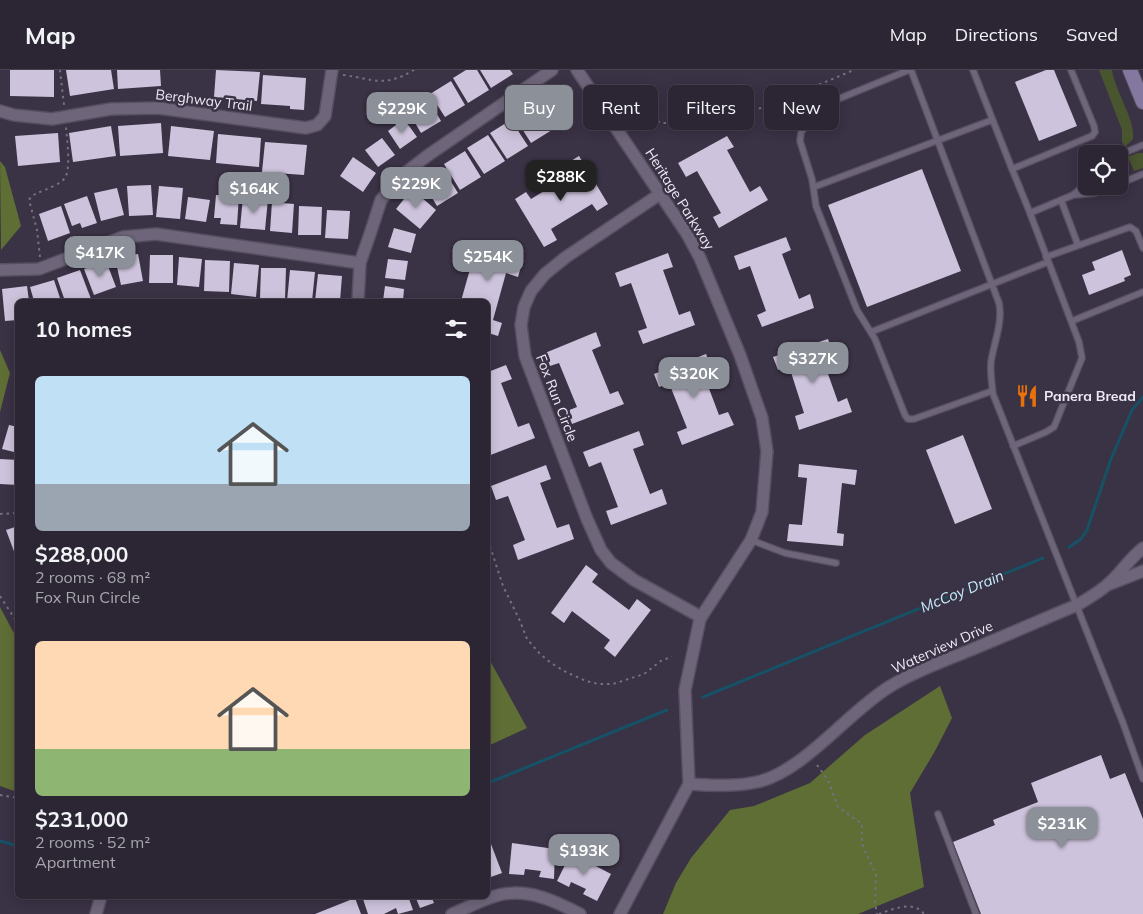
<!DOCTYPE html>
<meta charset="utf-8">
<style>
:root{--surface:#2c2634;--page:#342e3c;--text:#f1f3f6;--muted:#a6a5ac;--line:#48434f;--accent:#8c9099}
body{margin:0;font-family:Mulish,sans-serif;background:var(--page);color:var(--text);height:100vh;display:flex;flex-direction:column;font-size:19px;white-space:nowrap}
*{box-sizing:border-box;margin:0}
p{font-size:16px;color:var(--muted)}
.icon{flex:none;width:28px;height:28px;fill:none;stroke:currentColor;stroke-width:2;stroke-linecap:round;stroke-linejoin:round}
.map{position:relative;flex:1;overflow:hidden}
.drawer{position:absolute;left:15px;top:229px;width:475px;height:600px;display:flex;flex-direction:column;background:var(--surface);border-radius:8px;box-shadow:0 2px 12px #0003,0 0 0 1px var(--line)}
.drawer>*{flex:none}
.top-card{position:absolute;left:505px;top:15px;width:475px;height:45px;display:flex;gap:10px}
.controls{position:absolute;left:1078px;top:75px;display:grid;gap:10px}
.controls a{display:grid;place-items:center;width:50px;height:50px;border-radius:8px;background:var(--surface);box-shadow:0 2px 12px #0003,0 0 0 1px var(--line);font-size:25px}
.price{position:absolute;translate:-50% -42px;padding:0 11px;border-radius:10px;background:var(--accent);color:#fff;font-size:16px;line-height:32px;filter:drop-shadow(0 1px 2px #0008)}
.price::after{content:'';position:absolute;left:50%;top:30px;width:15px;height:11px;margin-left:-8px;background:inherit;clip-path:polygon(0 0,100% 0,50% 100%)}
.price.active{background:#222;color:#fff}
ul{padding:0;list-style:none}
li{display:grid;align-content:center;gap:10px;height:265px;padding:0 20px}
li span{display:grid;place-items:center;height:155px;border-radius:8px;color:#555}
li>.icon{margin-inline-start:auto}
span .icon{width:90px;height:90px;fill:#fffc;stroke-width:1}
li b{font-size:21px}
h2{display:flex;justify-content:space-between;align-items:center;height:60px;padding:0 20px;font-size:21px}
.chip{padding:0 18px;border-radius:8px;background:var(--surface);box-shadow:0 2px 12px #0003,0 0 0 1px var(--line);font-size:18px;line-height:45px}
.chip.active{background:var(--accent);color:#fff}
header{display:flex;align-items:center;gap:30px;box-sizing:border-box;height:70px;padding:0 25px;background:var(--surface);border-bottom:1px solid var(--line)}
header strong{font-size:24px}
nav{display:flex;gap:28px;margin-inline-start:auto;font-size:18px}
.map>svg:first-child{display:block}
</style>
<header>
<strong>Map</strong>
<nav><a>Map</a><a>Directions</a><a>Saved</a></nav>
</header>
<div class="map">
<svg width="1143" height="844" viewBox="0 0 1143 844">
<rect width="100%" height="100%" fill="#3a3245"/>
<g fill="#49552e">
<path d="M1099,0H1112C1115,21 1136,51 1133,69L1125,77L1122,72V60Z"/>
<polygon points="1138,83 1143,83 1143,98 1134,101 1128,87"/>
</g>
<g fill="#5e6e35">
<polygon points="0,91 5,97 21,156 1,180"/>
<polygon points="0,280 10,303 0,342"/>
<polygon points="0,537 17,569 17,722 0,716"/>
<polygon points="488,587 527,658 488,676"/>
<polygon points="940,616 952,648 935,681 910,723 924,817 858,844 663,844 676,813 691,788 730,740 754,736 810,713 865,665"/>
</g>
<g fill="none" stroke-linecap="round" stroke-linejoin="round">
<g stroke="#165165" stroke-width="3">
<polyline points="1069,477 1081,469 1087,460 1111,389 1132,340 1143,327"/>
<polyline points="703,627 1043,488"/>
<polyline points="488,713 667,640"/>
<polyline points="0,771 18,776"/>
<polyline points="202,826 204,826"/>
</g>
</g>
<g fill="#cdc3dc">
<polygon points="10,0 54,0 54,27 10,26"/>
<polygon points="66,0 111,0 114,19 70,26"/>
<polygon points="117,0 160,0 161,16 118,19"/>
<polygon points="216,0 260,2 257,31 214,27"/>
<polygon points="466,0 477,0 489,20 468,33 453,8"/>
<polygon points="480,0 510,0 513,4 491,18"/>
<polygon points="1046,0 1054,0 1077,56 1039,71 1015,12"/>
<polygon points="263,5 306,8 304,40 290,39 290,36 261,34"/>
<polygon points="451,11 465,35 445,47 430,24"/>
<polygon points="558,18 574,43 553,56 537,31"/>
<polygon points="427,27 441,51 421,63 407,39"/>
<polygon points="535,33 552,60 531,73 514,46"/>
<polygon points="404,49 417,67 400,79 388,61"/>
<polygon points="511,50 528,76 507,89 490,63"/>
<polygon points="161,53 163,83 120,86 118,56"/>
<polygon points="111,56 116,86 73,92 69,63"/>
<polygon points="171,56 214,61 210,90 168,86"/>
<polygon points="58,63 60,92 18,96 15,66"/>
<polygon points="218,64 261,68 259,97 216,93"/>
<polygon points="488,65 505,91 484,104 467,78"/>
<polygon points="727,66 734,77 727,80 750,122 760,116 768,130 719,158 713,147 721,143 697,101 686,107 678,93"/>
<polygon points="382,68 395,85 378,97 365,80"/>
<polygon points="265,72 307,75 304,105 262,102"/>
<polygon points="465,81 481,107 460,120 444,94"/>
<polygon points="579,86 608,134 597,141 592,134 551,159 557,170 544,177 515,129 526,122 531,129 572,104 566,94"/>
<polygon points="353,87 376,103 363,122 340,106"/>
<polygon points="442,97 458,123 437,136 421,110"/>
<polygon points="922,99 961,201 867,237 828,135"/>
<polygon points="151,115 153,145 129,146 127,116"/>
<polygon points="159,116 183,118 180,149 156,147"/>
<polygon points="117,118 124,145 101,151 94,123"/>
<polygon points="412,119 436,140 420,159 396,139"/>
<polygon points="216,125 239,126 237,155 220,154 221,148 214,148"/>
<polygon points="87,126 97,153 82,158 80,153 72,156 64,134"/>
<polygon points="188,127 210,130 206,152 185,149"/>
<polygon points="243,127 268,129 265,160 240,158"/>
<polygon points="272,132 294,134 292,163 270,161"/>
<polygon points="61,136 70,163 48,171 39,144"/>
<polygon points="299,136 322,137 321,165 298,165"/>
<polygon points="327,140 350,141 348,169 325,168"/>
<polygon points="394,158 416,164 411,183 388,177"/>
<polygon points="786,167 791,180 782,184 799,229 810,224 814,238 762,257 757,245 766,241 750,196 739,200 734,186"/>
<polygon points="468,178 522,193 518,207 506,203 493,250 502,253 498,266 488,263 488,231 461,231 472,192 464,190"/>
<polygon points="1122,180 1131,205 1124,208 1125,211 1089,225 1082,205 1095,200 1092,192"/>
<polygon points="668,183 673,197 663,200 679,245 690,241 695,255 643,274 638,261 647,258 631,213 620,217 615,203"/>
<polygon points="138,184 143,211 121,215 115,188"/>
<polygon points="150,185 173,185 173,213 149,213"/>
<polygon points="179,187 202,189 199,217 177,215"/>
<polygon points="388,189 408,191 405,210 385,208"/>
<polygon points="205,190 230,191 229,222 204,221"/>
<polygon points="106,191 116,217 94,225 84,199"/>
<polygon points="234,193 259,195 256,227 231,224"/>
<polygon points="261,198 286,198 285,229 260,228"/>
<polygon points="80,200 91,229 84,231 65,231 57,208"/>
<polygon points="290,200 315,202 312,231 287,231"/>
<polygon points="318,204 342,206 340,231 315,231"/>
<polygon points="54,210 61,231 34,231 30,217"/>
<polygon points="27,216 29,231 18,231 18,250 5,251 2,219"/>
<polygon points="385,216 404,219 403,231 383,231"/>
<polygon points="596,262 601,276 592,280 610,324 618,321 624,334 572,354 567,341 577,337 559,293 550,296 545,283"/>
<polygon points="828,269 833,283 822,287 838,332 847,328 852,342 799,360 795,346 804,343 789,296 778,300 773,287"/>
<polygon points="706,284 711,297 702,300 719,345 728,342 734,355 682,375 677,362 687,358 669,313 659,317 654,304"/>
<polygon points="506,295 512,309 501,313 518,357 529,353 535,368 488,386 488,302"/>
<polygon points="9,355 18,357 18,383 2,379"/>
<polygon points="639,361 644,375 633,379 650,424 662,419 667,434 611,455 606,441 618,437 601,392 589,397 583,382"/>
<polygon points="963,365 992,439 955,454 926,380"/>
<polygon points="0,389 18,390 18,415 0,414"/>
<polygon points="799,394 857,400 855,415 842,413 837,463 844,464 843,476 787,471 789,454 802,455 807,408 798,407"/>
<polygon points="546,395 551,409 540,413 557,458 569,454 574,469 518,490 513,475 525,470 508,426 496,430 491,416"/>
<polygon points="18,456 18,483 15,484 6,460"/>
<polygon points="586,495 598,504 592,512 629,540 637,529 651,540 615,587 604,578 610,570 572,541 564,553 551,543"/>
<polygon points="1101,685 1110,709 1125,703 1143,749 1143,844 981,844 953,772 995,755 993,750 1038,732 1031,713"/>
<polygon points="512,773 555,779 554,809 539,807 541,801 525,799 524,805 509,804"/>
<polygon points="491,774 502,803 488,808 488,775"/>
<polygon points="571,783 611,804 597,831 583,824 586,819 571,812 569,817 557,811"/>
<polygon points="362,826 408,826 413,840 398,844 396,838 384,844 368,844"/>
<polygon points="415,826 431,826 434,833 420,838"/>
<polygon points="355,828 361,844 315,844"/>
</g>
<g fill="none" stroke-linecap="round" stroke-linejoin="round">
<defs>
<g id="service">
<polyline points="909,0 826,34 819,39 805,56 801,63 800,71 812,109 816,136 857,240 875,269 905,345 908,349 914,349 992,321"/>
<path d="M911,0L999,233C1003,253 994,272 991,292C990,302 992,314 993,324L1123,653L1143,709"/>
<polyline points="973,0 1012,99"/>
<polyline points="1071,0 1094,56 1095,62 1092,66 1012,99 1030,143 1073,125 1095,123 1113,116"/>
<polyline points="1119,85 1143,75"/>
<polyline points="1119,114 1143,104"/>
<polyline points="814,117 992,50"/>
<polyline points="1074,124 1080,119 1086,111"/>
<polyline points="1061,130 1078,175"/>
<polyline points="1046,187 1130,157 1136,161 1143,178"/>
<polyline points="1072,251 1143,222"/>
<polyline points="871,262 1048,192"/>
<polyline points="1013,376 1046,362 1054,357 1082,288 1079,272 1030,143"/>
<polyline points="751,470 785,483 836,493"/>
<polyline points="938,744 976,844"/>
</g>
<g id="minor">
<polyline points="577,0 687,164 700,188 740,285 762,348 767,381 762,442 751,470 700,549 685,620 689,714 620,844"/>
<polyline points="0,41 14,45 52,49 111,39 158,38 306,58 317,55 325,46 332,0"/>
<polyline points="660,124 566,187 545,204 531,221 524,237 521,255 525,286 587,449 601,480 611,493 634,510 701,547"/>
<polyline points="0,200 39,199 123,167 156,164 360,193"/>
<polyline points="358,231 360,193 371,161 381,130 400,107 427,86 552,0"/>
<polyline points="1110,514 1143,501"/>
<path d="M689,714C711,715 734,717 757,712C803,702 847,643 889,617C913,602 941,592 968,581C1005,566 1041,550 1077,535C1087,529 1098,523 1107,515C1120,504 1129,489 1143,478"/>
<polyline points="96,844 101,826"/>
<path d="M452,844C467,838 483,829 499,825C528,818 555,831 580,844"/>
</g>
<polyline id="secondary" points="1130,0 1143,32"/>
</defs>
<use href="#service" stroke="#564f60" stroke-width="8"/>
<use href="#minor" stroke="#564f60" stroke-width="14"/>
<use href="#secondary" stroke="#564f60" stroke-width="16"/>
<g stroke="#777081" stroke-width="2" stroke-dasharray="2.5 4" stroke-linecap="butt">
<polyline points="60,0 64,35"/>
<path d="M343,5C374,9 384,18 414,0"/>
<polyline points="627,54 640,47 664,53 683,54 695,52 715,44 745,42 765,37 854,0"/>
<path d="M40,187L37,160L29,130C32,124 38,123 45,120C51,117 60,114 65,108C71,98 67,69 66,57"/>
<polyline points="0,444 18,443"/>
<polyline points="488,470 503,516 520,551 527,569 540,584 551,593 566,602 586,611 598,614 613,614 644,604 662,590 672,587"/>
<polyline points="0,526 18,554"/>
<polyline points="817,695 828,710 838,737 862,754 862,774 876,805 875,833 877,844"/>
<polyline points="0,725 18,728"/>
<path d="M879,844C893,839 914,830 924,844"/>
</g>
<use href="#service" stroke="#6e657a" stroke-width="5.5"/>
<use href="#minor" stroke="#6e657a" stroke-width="11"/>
<use href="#secondary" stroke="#8478a1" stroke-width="14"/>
</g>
<defs>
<symbol id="restaurant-bare" viewBox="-9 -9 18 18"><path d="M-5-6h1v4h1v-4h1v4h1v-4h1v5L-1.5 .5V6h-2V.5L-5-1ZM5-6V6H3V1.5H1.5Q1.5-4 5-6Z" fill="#e8710a" stroke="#3a3245" stroke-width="2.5" paint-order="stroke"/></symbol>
</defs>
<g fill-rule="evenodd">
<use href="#restaurant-bare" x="1011" y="310" width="32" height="32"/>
</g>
<g text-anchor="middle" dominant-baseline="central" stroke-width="5" stroke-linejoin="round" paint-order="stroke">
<g font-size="14" fill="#eee9f6" stroke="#3a3245">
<text transform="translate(204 30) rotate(7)">Berghway Trail</text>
<text transform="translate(680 129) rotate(58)">Heritage Parkway</text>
<text transform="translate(557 328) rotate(69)">Fox Run Circle</text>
<text transform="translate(942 577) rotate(-24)">Waterview Drive</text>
</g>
<g font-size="14" font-weight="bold" fill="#eee9f6" stroke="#3a3245" text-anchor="start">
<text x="1044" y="326">Panera Bread</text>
</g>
<g font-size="15" font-style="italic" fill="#c5ebfb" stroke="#3a3245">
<text transform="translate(962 521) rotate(-22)">McCoy Drain</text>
</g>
</g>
</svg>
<div class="controls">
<a><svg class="icon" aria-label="locate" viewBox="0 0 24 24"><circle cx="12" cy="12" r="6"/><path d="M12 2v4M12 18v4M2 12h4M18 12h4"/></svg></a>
</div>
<b class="price" style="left:402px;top:64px">$229K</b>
<b class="price active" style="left:561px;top:132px">$288K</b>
<b class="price" style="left:416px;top:139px">$229K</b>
<b class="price" style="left:254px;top:144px">$164K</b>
<b class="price" style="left:100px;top:208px">$417K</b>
<b class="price" style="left:488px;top:212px">$254K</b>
<b class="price" style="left:813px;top:314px">$327K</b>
<b class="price" style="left:694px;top:329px">$320K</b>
<b class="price" style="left:1062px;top:779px">$231K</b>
<b class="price" style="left:584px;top:806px">$193K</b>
<div class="top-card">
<a class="chip active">Buy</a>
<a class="chip">Rent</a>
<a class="chip">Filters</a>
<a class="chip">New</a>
</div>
<section class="drawer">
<h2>10 homes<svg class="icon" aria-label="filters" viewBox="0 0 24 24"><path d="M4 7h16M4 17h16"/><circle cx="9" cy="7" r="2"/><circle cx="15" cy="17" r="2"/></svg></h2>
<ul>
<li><span style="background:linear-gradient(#bfe0f5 70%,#9aa5b1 0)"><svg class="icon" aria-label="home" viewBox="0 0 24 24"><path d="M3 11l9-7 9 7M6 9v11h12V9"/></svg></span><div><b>$288,000</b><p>2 rooms · 68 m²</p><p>Fox Run Circle</p></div></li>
<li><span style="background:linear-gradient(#ffd9b3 70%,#8fb573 0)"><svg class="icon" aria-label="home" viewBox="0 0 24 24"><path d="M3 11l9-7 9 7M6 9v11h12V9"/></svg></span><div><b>$231,000</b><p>2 rooms · 52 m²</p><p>Apartment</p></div></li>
</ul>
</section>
</div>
